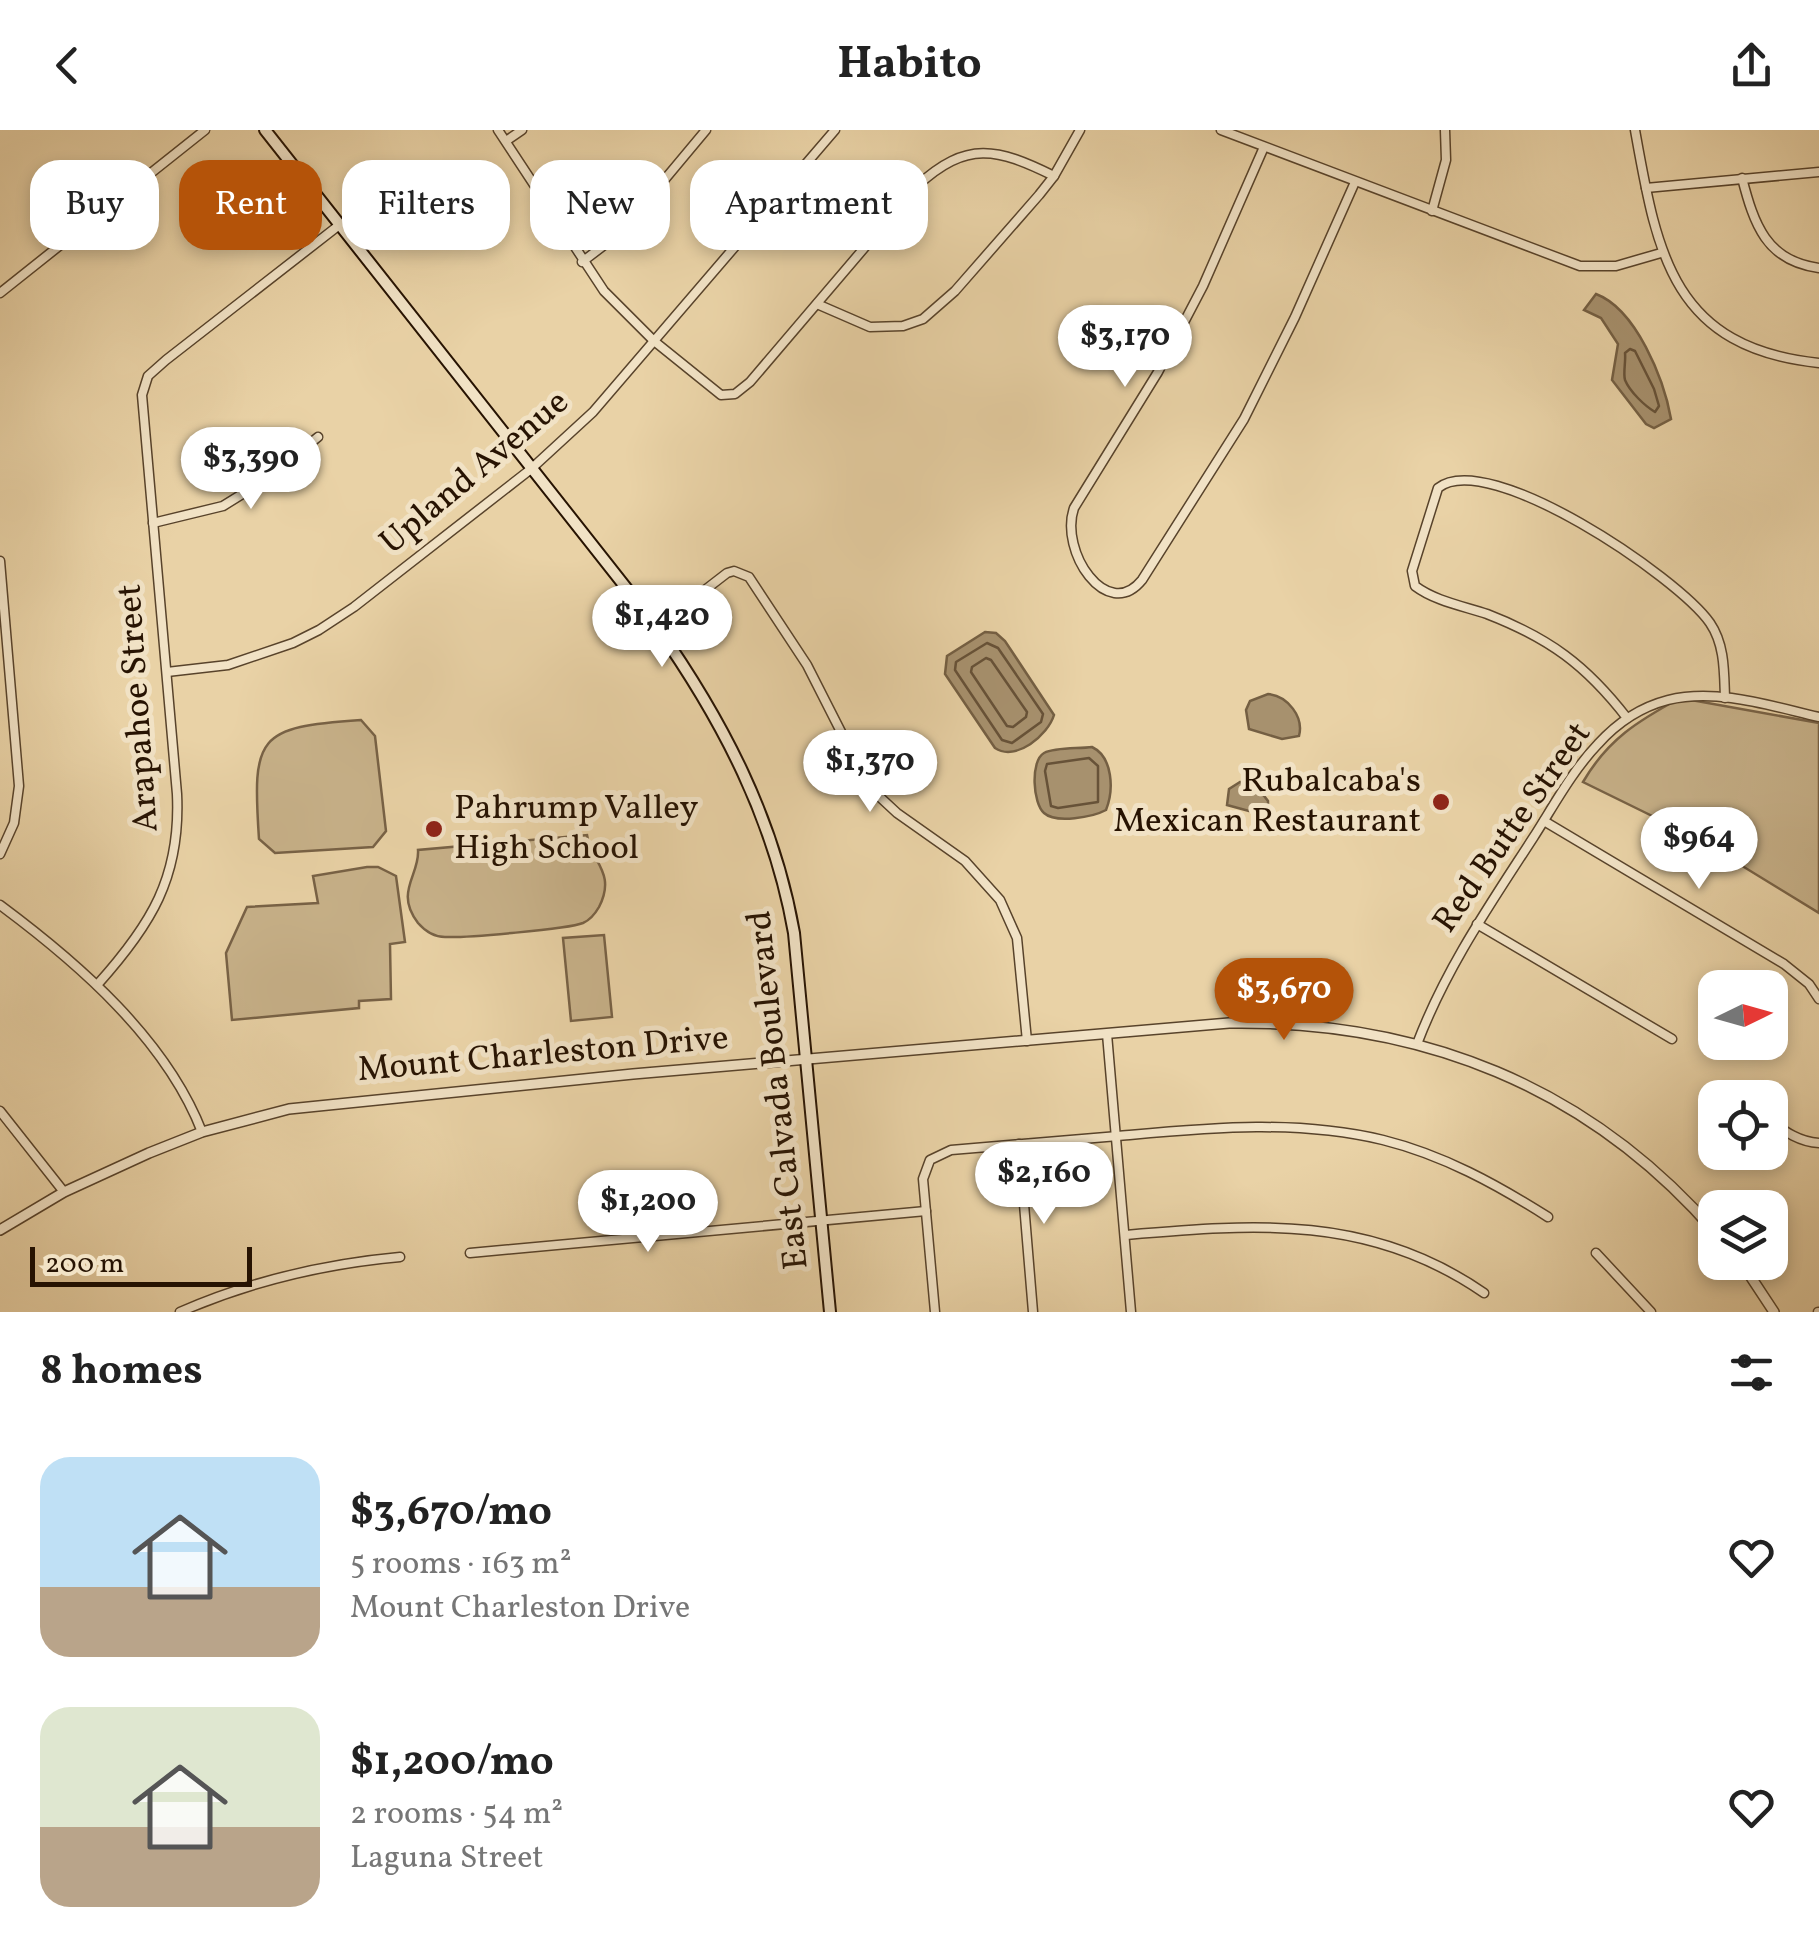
<!DOCTYPE html>
<meta charset="utf-8">
<style>
:root{--surface:#fff;--page:#f2f2f2;--text:#222;--muted:#767676;--accent:#b45309}
body{margin:0;font-family:Vollkorn,serif;background:var(--page);color:var(--text);height:100vh;display:flex;flex-direction:column;font-size:38px;white-space:nowrap}
*{box-sizing:border-box;margin:0}
p{font-size:32px;color:var(--muted)}
.icon{flex:none;width:55px;height:55px;fill:none;stroke:currentColor;stroke-width:2;stroke-linecap:round;stroke-linejoin:round}
.map{position:relative;height:1182px;overflow:hidden}
.sheet{display:flex;flex-direction:column;background:var(--surface);flex:1}
.sheet>*{flex:none}
.banner{position:absolute;left:30px;top:30px;width:1000px;height:90px;display:flex;gap:20px}
.needle{width:65px;rotate:85deg}
.controls{position:absolute;left:1698px;top:840px;display:grid;gap:20px}
.controls a{display:grid;place-items:center;width:90px;height:90px;border-radius:20px;background:var(--surface);box-shadow:0 5px 15px #0003;font-size:50px}
.scale{position:absolute;left:30px;bottom:25px;width:222px;box-sizing:border-box;padding-left:10px;border:5px solid #271302;border-top:0;font-size:28px;line-height:35px;white-space:nowrap;color:#271302;-webkit-text-stroke:8px #f1e2c5;paint-order:stroke}
.price{position:absolute;translate:-50% -85px;padding:0 22px;border-radius:35px;background:#fff;color:#222;font-size:32px;line-height:65px;filter:drop-shadow(0 2px 5px #0008)}
.price::after{content:'';position:absolute;left:50%;top:60px;width:30px;height:22px;margin-left:-15px;background:inherit;clip-path:polygon(0 0,100% 0,50% 100%)}
.price.current{background:var(--accent);color:#fff}
ul{padding:0;list-style:none}
li{display:flex;align-items:center;gap:30px;height:250px;padding:0 40px}
li span{display:grid;place-items:center;flex:none;width:280px;height:200px;border-radius:30px;color:#555}
li>.icon{margin-inline-start:auto}
span .icon{width:120px;height:120px;fill:#fffc;stroke-width:1}
li b{font-size:42px}
h2{display:flex;justify-content:space-between;align-items:center;height:120px;padding:0 40px;font-size:42px}
.tag{padding:0 35px;border-radius:30px;background:var(--surface);box-shadow:0 5px 15px #0003;font-size:35px;line-height:90px}
.tag.current{background:var(--accent);color:#fff}
header{display:flex;justify-content:space-between;align-items:center;height:130px;padding:0 40px;background:var(--surface);font-size:45px;font-weight:700}
.map>svg:first-child{display:block}
</style>
<header><svg class="icon" aria-label="back" viewBox="0 0 24 24"><path d="M15 5l-7 7 7 7"/></svg>Habito<svg class="icon" aria-label="share" viewBox="0 0 24 24"><path d="M12 15V3M7 8l5-5 5 5M5 13v7h14v-7"/></svg></header>
<div class="map">
<svg width="1819" height="1182" viewBox="0 0 1819 1182">
<rect width="100%" height="100%" fill="#e9d2a6"/>
<filter id="stains"><feTurbulence type="fractalNoise" baseFrequency=".002" numOctaves="4"/><feColorMatrix values="0 0 0 0 .2 0 0 0 0 .09 0 0 0 0 .02 0 0 0 .5 -.17"/></filter>
<radialGradient id="worn" r=".72"><stop offset=".6" stop-color="#630" stop-opacity="0"/><stop offset="1" stop-color="#630" stop-opacity=".3"/></radialGradient>
<g fill="#c8b28a" stroke="#786246" stroke-width="2.5">
<path d="M1680,568L1819,593V783L1695,707L1583,652C1608,609 1638,591 1680,568Z"/>
<path d="M361,590L375,606L386,701L373,717L275,723L259,709C252,606 257,597 361,590Z"/>
<path d="M587,705C590,731 617,742 599,777C595,784 590,790 583,793C568,799 465,808 445,807C435,807 425,801 418,793C394,762 420,745 418,720Z"/>
<polygon points="367,737 378,737 396,746 405,812 390,814 391,869 359,871 359,878 232,890 226,823 247,777 318,773 313,746"/>
<polygon points="604,805 612,887 571,891 563,808"/>
</g>
<g fill="#a7916e" stroke="#745f43" stroke-width="2.5">
<path d="M1596,164C1636,179 1664,249 1671,289L1654,298L1646,294L1612,250L1618,214L1601,188L1584,180Z"/>
<path d="M985,502L996,503L1005,511L1054,585C1048,605 1016,632 995,618L945,544L947,526Z"/>
<path d="M1268,564C1288,566 1304,587 1299,606L1282,609L1249,599L1246,580L1250,571Z"/>
<path d="M1092,617C1113,627 1114,660 1106,680C1093,687 1056,694 1044,683C1033,674 1030,631 1044,623C1056,617 1078,619 1092,617Z"/>
<polygon points="1240,652 1254,653 1268,671 1268,677 1264,681 1249,681 1227,675 1229,659"/>
</g>
<g fill="none" stroke-linecap="round" stroke-linejoin="round">
<g stroke="#675238" stroke-width="2.5">
<path d="M1630,219L1635,221L1654,259L1659,276L1655,282C1645,276 1630,262 1625,250C1623,243 1626,231 1625,223Z"/>
<polygon points="987,513 998,518 1043,584 1041,592 1012,613 1002,610 955,540 956,532"/>
<polygon points="986,528 991,530 1027,582 1026,587 1013,597 1007,596 971,542 972,537"/>
<polygon points="1089,628 1098,636 1098,672 1058,678 1051,676 1045,641 1047,634"/>
</g>
<defs>
<g id="minor">
<path d="M498,0L604,161L654,211L721,265L735,264L750,252L917,56C967,10 997,18 1054,46"/>
<polyline points="1221,0 1580,136 1616,136 1661,123"/>
<path d="M1635,0C1657,123 1672,218 1819,233"/>
<polyline points="506,11 522,0"/>
<path d="M1264,17L1203,156L1158,242L1074,378C1059,421 1107,493 1142,450L1244,289L1295,187L1355,52"/>
<path d="M1742,48C1754,94 1766,131 1819,138"/>
<polyline points="1646,58 1819,42"/>
<polyline points="1432,81 1446,30 1445,0"/>
<polyline points="582,132 620,103 706,0"/>
<polyline points="0,163 205,0"/>
<polyline points="817,174 870,197 903,196 923,189 955,161 1039,65 1054,46 1080,0"/>
<polyline points="153,393 223,376 265,350 318,307"/>
<polyline points="0,431 19,656 14,693 0,724"/>
<polyline points="657,497 727,443 734,441 749,447 807,535 869,657 897,683 965,731 1000,770 1017,808 1027,911"/>
<polyline points="167,542 228,535 293,513 319,500 354,477 531,339 593,282 835,0"/>
<path d="M1627,588C1586,535 1549,508 1487,484C1463,476 1435,471 1415,456L1412,441L1438,358C1488,318 1678,447 1710,493C1725,515 1724,542 1725,568"/>
<polyline points="1544,691 1784,834 1809,854 1819,869"/>
<path d="M0,775C78,833 166,909 202,1002"/>
<polyline points="1477,794 1672,909"/>
<path d="M97,855C151,795 181,747 177,664L142,265L148,246L166,230L338,96"/>
<polyline points="1107,904 1131,1182"/>
<path d="M1417,914C1446,838 1489,776 1533,708C1553,677 1572,641 1598,614C1617,593 1641,577 1668,570C1717,558 1771,576 1819,587"/>
<polyline points="1732,960 1742,968"/>
<polyline points="0,981 64,1062"/>
<path d="M1770,990C1785,1002 1800,1012 1819,1013"/>
<polyline points="1019,1014 1033,1182"/>
<path d="M1125,1105C1255,1094 1370,1084 1484,1163"/>
<polyline points="470,1123 926,1081"/>
<polyline points="1596,1123 1651,1182"/>
<path d="M180,1182C251,1151 323,1134 400,1127"/>
<path d="M935,1182L923,1049L930,1030L951,1020C1007,1015 1062,1011 1118,1006C1208,998 1294,989 1383,1010C1443,1025 1496,1054 1548,1087"/>
<polyline points="1818,1182 1819,1182"/>
</g>
<g id="tertiary">
<path d="M0,1100L64,1062L149,1023L202,1002L289,979L633,944L1229,893C1421,890 1588,956 1715,1102"/>
<polyline points="1741,1132 1774,1182"/>
</g>
<path id="secondary" d="M265,0L657,497C723,591 774,689 794,803L830,1182"/>
</defs>
<use href="#minor" stroke="#58432b" stroke-width="11"/>
<use href="#tertiary" stroke="#58432b" stroke-width="12"/>
<use href="#secondary" stroke="#271302" stroke-width="14"/>
<use href="#minor" stroke="#f1e2c5" stroke-width="8"/>
<use href="#tertiary" stroke="#f1e2c5" stroke-width="9"/>
<use href="#secondary" stroke="#f1e2c5" stroke-width="10"/>
</g>
<g fill="#8f2418" stroke="#f1e2c5" stroke-width="4">
<circle cx="1441" cy="672" r="10"/>
<circle cx="434" cy="699" r="10"/>
</g>
<g text-anchor="middle" dominant-baseline="central" stroke-width="10" stroke-linejoin="round" paint-order="stroke">
<g font-size="35" fill="#271302" stroke="#f1e2c5">
<text transform="translate(475 343) rotate(-40)">Upland Avenue</text>
<text transform="translate(139 578) rotate(-94)">Arapahoe Street</text>
<text transform="translate(1513 698) rotate(-55)">Red Butte Street</text>
<text transform="translate(543 925) rotate(-5)">Mount Charleston Drive</text>
<text transform="translate(779 960) rotate(-96)">East Calvada Boulevard</text>
</g>
<g font-size="35" fill="#271302" stroke="#f1e2c5" text-anchor="end">
<text x="1421" y="652">Rubalcaba's<tspan x="1421" dy="40">Mexican Restaurant</tspan></text>
<text x="454" y="679" text-anchor="start">Pahrump Valley<tspan x="454" dy="40">High School</tspan></text>
</g>
</g>
<rect width="100%" height="100%" filter="url(#stains)"/>
<rect width="100%" height="100%" fill="url(#worn)"/>
</svg>
<div class="controls">
<a><svg class="needle" viewBox="-14 -14 28 28"><path d="M0-13l5 13h-10z" fill="#e53935"/><path d="M0 13l5-13h-10z" fill="#767676"/></svg></a>
<a><svg class="icon" aria-label="locate" viewBox="0 0 24 24"><circle cx="12" cy="12" r="6"/><path d="M12 2v4M12 18v4M2 12h4M18 12h4"/></svg></a>
<a><svg class="icon" aria-label="layers" viewBox="0 0 24 24"><path d="M12 4l9 5-9 5-9-5zM3 14l9 5 9-5"/></svg></a>
</div>
<div class="scale">200 m</div>
<b class="price" style="left:1125px;top:260px">$3,170</b>
<b class="price" style="left:251px;top:382px">$3,390</b>
<b class="price" style="left:662px;top:540px">$1,420</b>
<b class="price" style="left:870px;top:685px">$1,370</b>
<b class="price" style="left:1699px;top:762px">$964</b>
<b class="price current" style="left:1284px;top:913px">$3,670</b>
<b class="price" style="left:1044px;top:1097px">$2,160</b>
<b class="price" style="left:648px;top:1125px">$1,200</b>
<div class="banner">
<a class="tag">Buy</a>
<a class="tag current">Rent</a>
<a class="tag">Filters</a>
<a class="tag">New</a>
<a class="tag">Apartment</a>
</div>
</div>
<section class="sheet">
<h2>8 homes<svg class="icon" aria-label="filters" viewBox="0 0 24 24"><path d="M4 7h16M4 17h16"/><circle cx="9" cy="7" r="2"/><circle cx="15" cy="17" r="2"/></svg></h2>
<ul>
<li><span style="background:linear-gradient(#bfe0f5 65%,#b9a48a 0)"><svg class="icon" aria-label="home" viewBox="0 0 24 24"><path d="M3 11l9-7 9 7M6 9v11h12V9"/></svg></span><div><b>$3,670/mo</b><p>5 rooms · 163 m²</p><p>Mount Charleston Drive</p></div><svg class="icon" aria-label="heart" viewBox="0 0 24 24"><path d="M12 20l-8-8c-3-5 5-10 8-4 3-6 11-1 8 4z"/></svg></li>
<li><span style="background:linear-gradient(#dfe7d0 60%,#b9a48a 0)"><svg class="icon" aria-label="home" viewBox="0 0 24 24"><path d="M3 11l9-7 9 7M6 9v11h12V9"/></svg></span><div><b>$1,200/mo</b><p>2 rooms · 54 m²</p><p>Laguna Street</p></div><svg class="icon" aria-label="heart" viewBox="0 0 24 24"><path d="M12 20l-8-8c-3-5 5-10 8-4 3-6 11-1 8 4z"/></svg></li>
</ul>
</section>
